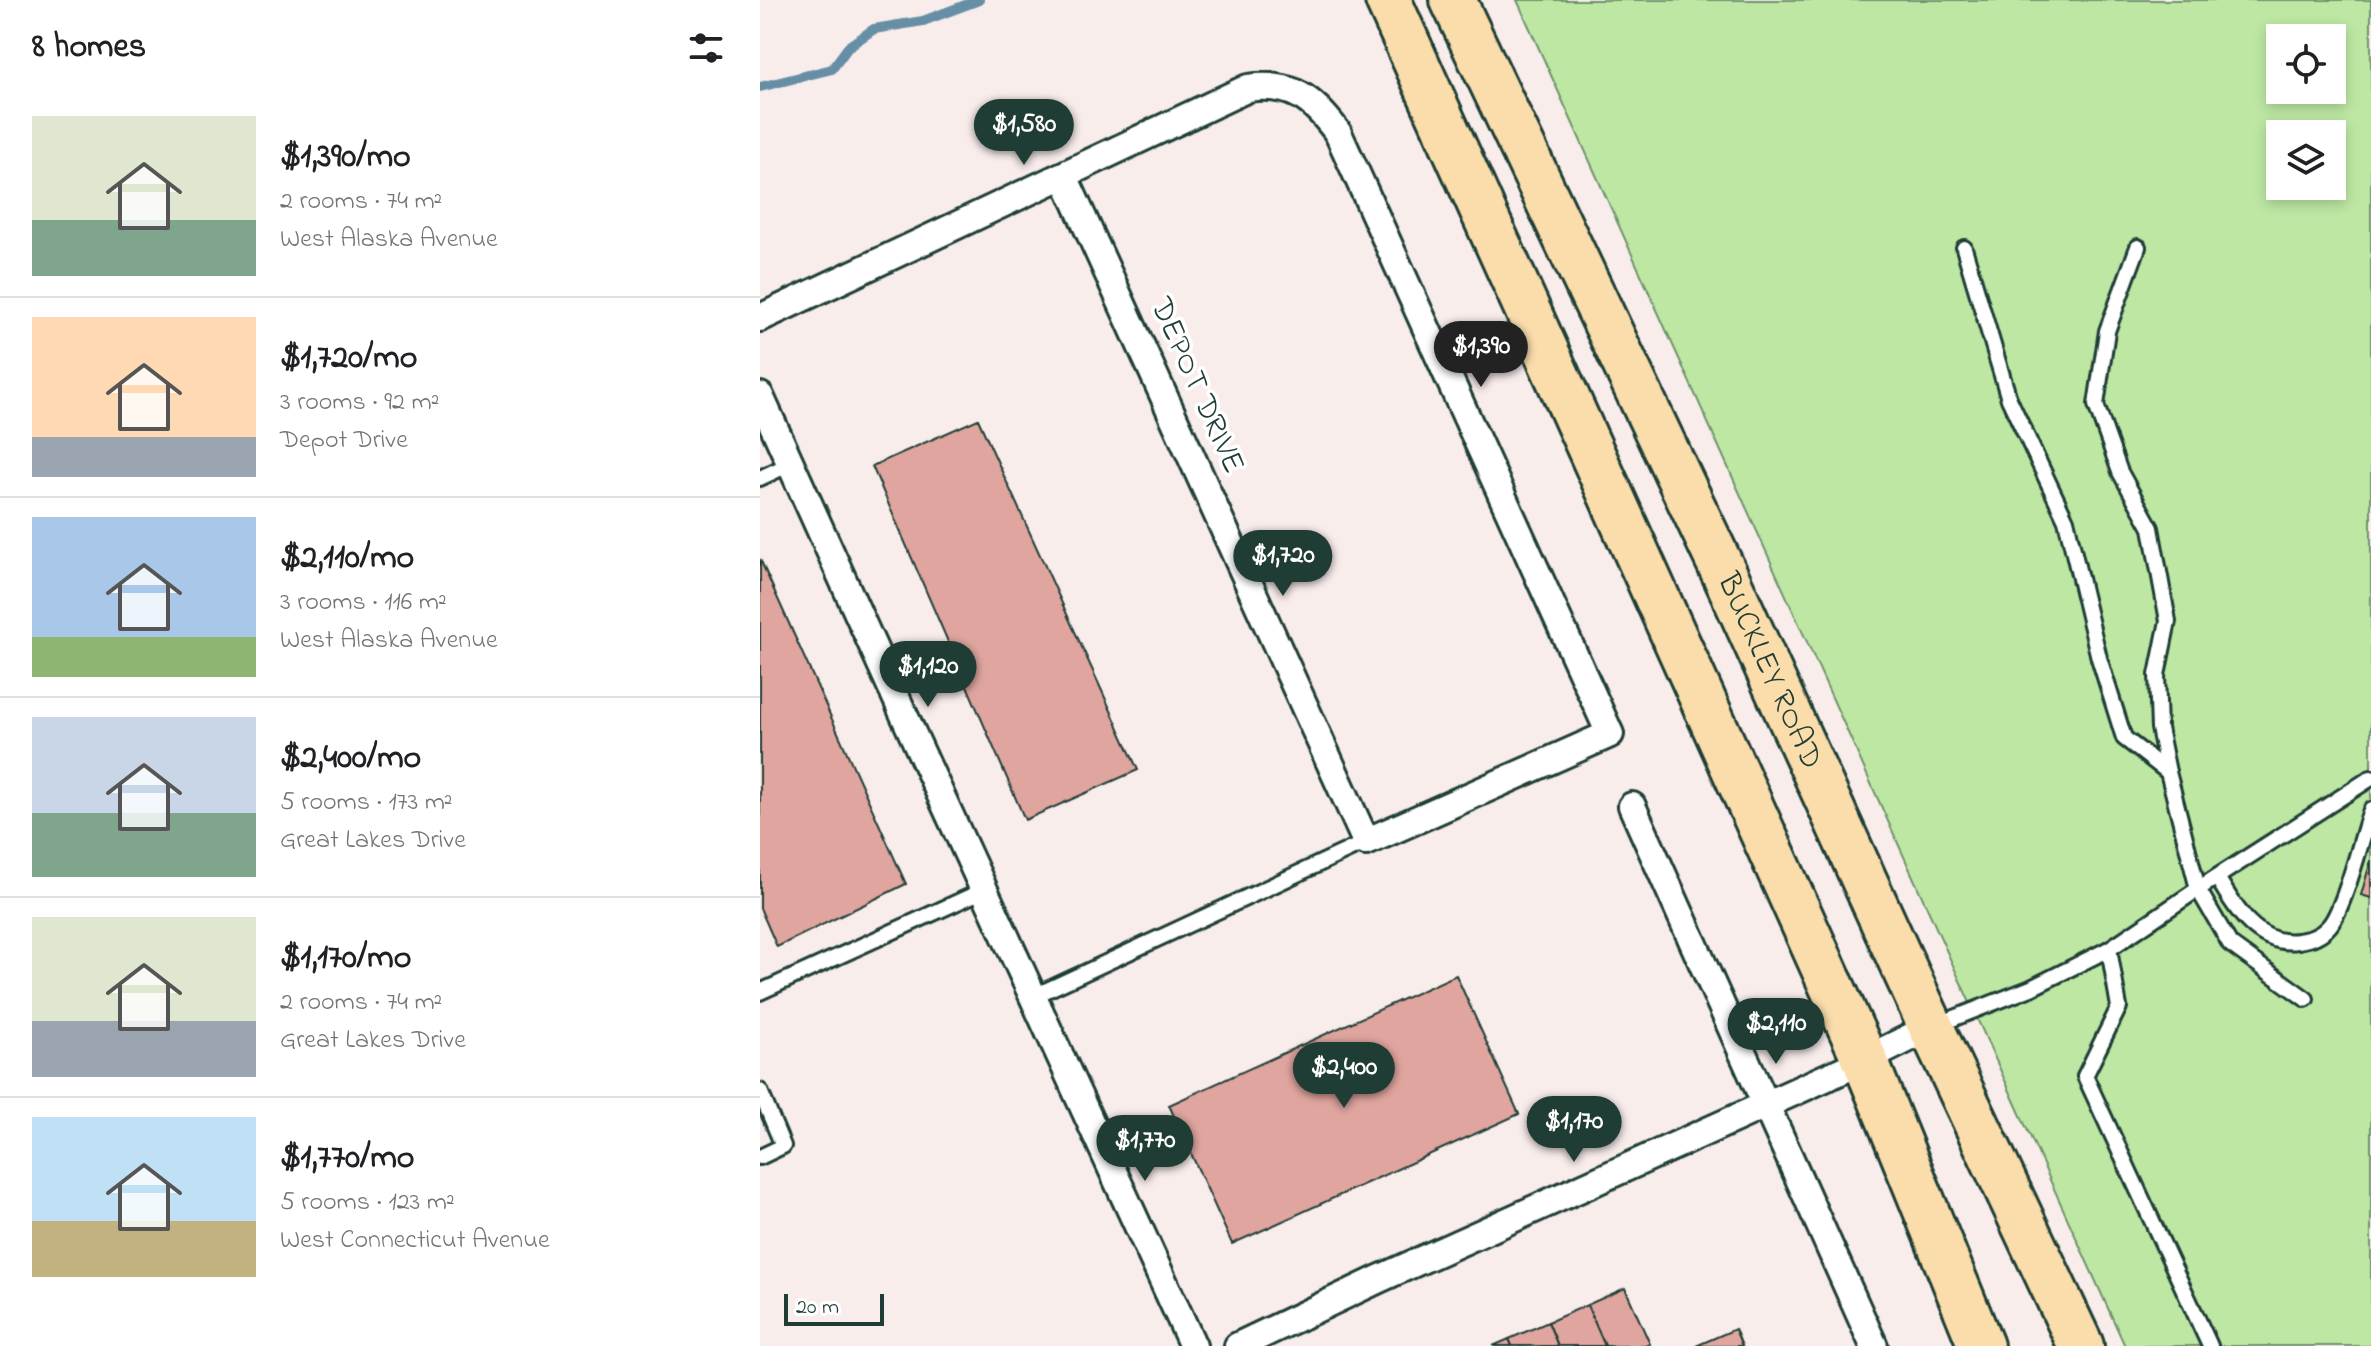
<!DOCTYPE html>
<meta charset="utf-8">
<style>
:root{--surface:#fff;--page:#f2f2f2;--text:#202124;--muted:#757577;--line:#e0e0e0;--accent:#1f3d34}
body{margin:0;font-family:"Indie Flower",sans-serif;background:var(--page);color:var(--text);height:100vh;display:flex;flex-direction:column;font-size:30px;white-space:nowrap}
*{box-sizing:border-box;margin:0}
p{font-size:26px;color:var(--muted)}
.icon{flex:none;width:44px;height:44px;fill:none;stroke:currentColor;stroke-width:2;stroke-linecap:round;stroke-linejoin:round}
.map{position:relative;flex:1;overflow:hidden}
.panel{display:flex;flex-direction:column;background:var(--surface);width:760px}
.panel>*{flex:none}
.fabs{position:absolute;left:1506px;top:24px;display:grid;gap:16px}
.fabs a{display:grid;place-items:center;width:80px;height:80px;border-radius:0px;background:var(--surface);box-shadow:0 4px 12px #0003;font-size:40px}
.scale{position:absolute;left:24px;bottom:20px;width:100px;box-sizing:border-box;padding-left:8px;border:4px solid #1f3d34;border-top:0;font-size:22px;line-height:28px;white-space:nowrap;color:#1f3d34;-webkit-text-stroke:6px #fff;paint-order:stroke}
.price{position:absolute;translate:-50% -68px;padding:0 18px;border-radius:28px;background:var(--accent);color:#fff;font-size:26px;line-height:52px;filter:drop-shadow(0 2px 4px #0008)}
.price::after{content:'';position:absolute;left:50%;top:48px;width:24px;height:18px;margin-left:-12px;background:inherit;clip-path:polygon(0 0,100% 0,50% 100%)}
.price.on{background:#222;color:#fff}
ul{padding:0;list-style:none}
li{display:flex;align-items:center;gap:24px;height:200px;padding:0 32px}
li+li{border-top:2px solid var(--line)}
li span{display:grid;place-items:center;flex:none;width:224px;height:160px;border-radius:0px;color:#555}
li>.icon{margin-inline-start:auto}
span .icon{width:96px;height:96px;fill:#fffc;stroke-width:1}
li b{font-size:34px}
h2{display:flex;justify-content:space-between;align-items:center;height:96px;padding:0 32px;font-size:34px}
main{display:flex;flex:1;min-height:0}
.map>svg:first-child{display:block}
</style>
<main>
<section class="panel">
<h2>8 homes<svg class="icon" aria-label="filters" viewBox="0 0 24 24"><path d="M4 7h16M4 17h16"/><circle cx="9" cy="7" r="2"/><circle cx="15" cy="17" r="2"/></svg></h2>
<ul>
<li><span style="background:linear-gradient(#dfe7d0 65%,#7fa58c 0)"><svg class="icon" aria-label="home" viewBox="0 0 24 24"><path d="M3 11l9-7 9 7M6 9v11h12V9"/></svg></span><div><b>$1,390/mo</b><p>2 rooms · 74 m²</p><p>West Alaska Avenue</p></div></li>
<li><span style="background:linear-gradient(#ffd9b3 75%,#9aa5b1 0)"><svg class="icon" aria-label="home" viewBox="0 0 24 24"><path d="M3 11l9-7 9 7M6 9v11h12V9"/></svg></span><div><b>$1,720/mo</b><p>3 rooms · 92 m²</p><p>Depot Drive</p></div></li>
<li><span style="background:linear-gradient(#a9c7e8 75%,#8fb573 0)"><svg class="icon" aria-label="home" viewBox="0 0 24 24"><path d="M3 11l9-7 9 7M6 9v11h12V9"/></svg></span><div><b>$2,110/mo</b><p>3 rooms · 116 m²</p><p>West Alaska Avenue</p></div></li>
<li><span style="background:linear-gradient(#c9d6e8 60%,#7fa58c 0)"><svg class="icon" aria-label="home" viewBox="0 0 24 24"><path d="M3 11l9-7 9 7M6 9v11h12V9"/></svg></span><div><b>$2,400/mo</b><p>5 rooms · 173 m²</p><p>Great Lakes Drive</p></div></li>
<li><span style="background:linear-gradient(#dfe7d0 65%,#9aa5b1 0)"><svg class="icon" aria-label="home" viewBox="0 0 24 24"><path d="M3 11l9-7 9 7M6 9v11h12V9"/></svg></span><div><b>$1,170/mo</b><p>2 rooms · 74 m²</p><p>Great Lakes Drive</p></div></li>
<li><span style="background:linear-gradient(#bfe0f5 65%,#c2b280 0)"><svg class="icon" aria-label="home" viewBox="0 0 24 24"><path d="M3 11l9-7 9 7M6 9v11h12V9"/></svg></span><div><b>$1,770/mo</b><p>5 rooms · 123 m²</p><p>West Connecticut Avenue</p></div></li>
</ul>
</section>
<div class="map">
<svg width="1611" height="1346" viewBox="0 0 1611 1346">
<rect width="100%" height="100%" fill="#f9edec"/>
<filter id="ink" filterUnits="userSpaceOnUse"><feTurbulence type="fractalNoise" baseFrequency=".0125" numOctaves="2"/><feDisplacementMap in="SourceGraphic" scale="16" xChannelSelector="R" yChannelSelector="G"/><feConvolveMatrix kernelMatrix="1 2 1 2 8 2 1 2 1" color-interpolation-filters="sRGB"/></filter>
<g filter="url(#ink)">
<path fill="#bde7a3" stroke="#6e926c" stroke-width="2" fill-rule="evenodd" d="M757,0H1611V1346H1365ZM1520,38H1572V90H1520ZM1520,134H1572V186H1520Z"/>
<g fill="none" stroke-linecap="round" stroke-linejoin="round">
<polyline stroke="#668fa5" stroke-width="10" points="0,87 72,69 89,46 114,29 163,21 219,0"/>
</g>
<g fill="#e0a59f" stroke="#1f3d34" stroke-width="2">
<polygon points="218,419 378,770 265,820 112,466"/>
<polygon points="0,559 146,884 17,947 0,908"/>
<polygon points="1611,860 1611,898 1601,895"/>
<polygon points="696,975 759,1114 472,1244 409,1105"/>
<polygon points="865,1288 890,1344 885,1346 845,1346 827,1305"/>
<polygon points="827,1305 845,1346 798,1346 788,1322"/>
<polygon points="788,1322 798,1346 752,1346 749,1339"/>
<polygon points="975,1329 982,1346 936,1346"/>
<polygon points="749,1339 752,1346 733,1346"/>
</g>
<g fill="none" stroke-linecap="round" stroke-linejoin="round">
<defs>
<g id="lane">
<polyline points="1378,247 1347,331 1336,405 1360,472 1391,528 1408,621 1397,675 1399,728 1408,772"/>
<polyline points="1204,248 1249,399 1306,520 1339,658 1364,738 1408,772 1438,889 1470,944 1546,999"/>
<polyline points="0,478 30,464"/>
<path d="M1457,877C1474,907 1498,947 1538,941C1551,939 1561,936 1570,925C1585,906 1602,836 1611,810"/>
<polyline points="1349,949 1438,889 1611,778"/>
<polyline points="0,992 224,890"/>
<polyline points="272,997 606,842"/>
<polyline points="1174,1026 1271,988 1349,949 1359,1007 1325,1076 1450,1346"/>
<polyline points="0,1091 23,1146 0,1157"/>
</g>
<g id="street">
<path d="M0,318L488,88C532,82 553,99 578,133L850,734L606,842L304,176"/>
<polyline points="0,396 133,691 433,1346"/>
<polyline points="872,806 1114,1346"/>
<polyline points="478,1346 619,1279 1105,1060 1171,1027"/>
</g>
<g id="highway">
<polyline points="628,0 1105,1060 1221,1346"/>
<path id="s1" d="M693,0L967,579L1171,1027L1321,1346"/>
</g>
</defs>
<use href="#lane" stroke="#1f3d34" stroke-width="20"/>
<use href="#street" stroke="#1f3d34" stroke-width="32"/>
<use href="#highway" stroke="#1f3d34" stroke-width="50"/>
<use href="#lane" stroke="#fff" stroke-width="14"/>
<use href="#street" stroke="#fff" stroke-width="26"/>
<use href="#highway" stroke="#faddab" stroke-width="44"/>
</g>
</g>
<g text-anchor="middle" dominant-baseline="central" stroke-width="7" stroke-linejoin="round" paint-order="stroke">
<g font-size="32" fill="#1f3d34" stroke="#fff">
<text transform="translate(436 386) rotate(66)">DEPOT DRIVE</text>
<text stroke="none"><textPath href="#s1" startOffset="742">BUCKLEY ROAD</textPath></text>
</g>
</g>
</svg>
<div class="fabs">
<a><svg class="icon" aria-label="locate" viewBox="0 0 24 24"><circle cx="12" cy="12" r="6"/><path d="M12 2v4M12 18v4M2 12h4M18 12h4"/></svg></a>
<a><svg class="icon" aria-label="layers" viewBox="0 0 24 24"><path d="M12 4l9 5-9 5-9-5zM3 14l9 5 9-5"/></svg></a>
</div>
<div class="scale">20 m</div>
<b class="price" style="left:264px;top:167px">$1,580</b>
<b class="price on" style="left:721px;top:389px">$1,390</b>
<b class="price" style="left:523px;top:598px">$1,720</b>
<b class="price" style="left:168px;top:709px">$1,120</b>
<b class="price" style="left:1016px;top:1066px">$2,110</b>
<b class="price" style="left:584px;top:1110px">$2,400</b>
<b class="price" style="left:814px;top:1164px">$1,170</b>
<b class="price" style="left:385px;top:1183px">$1,770</b>
</div>
</main>
